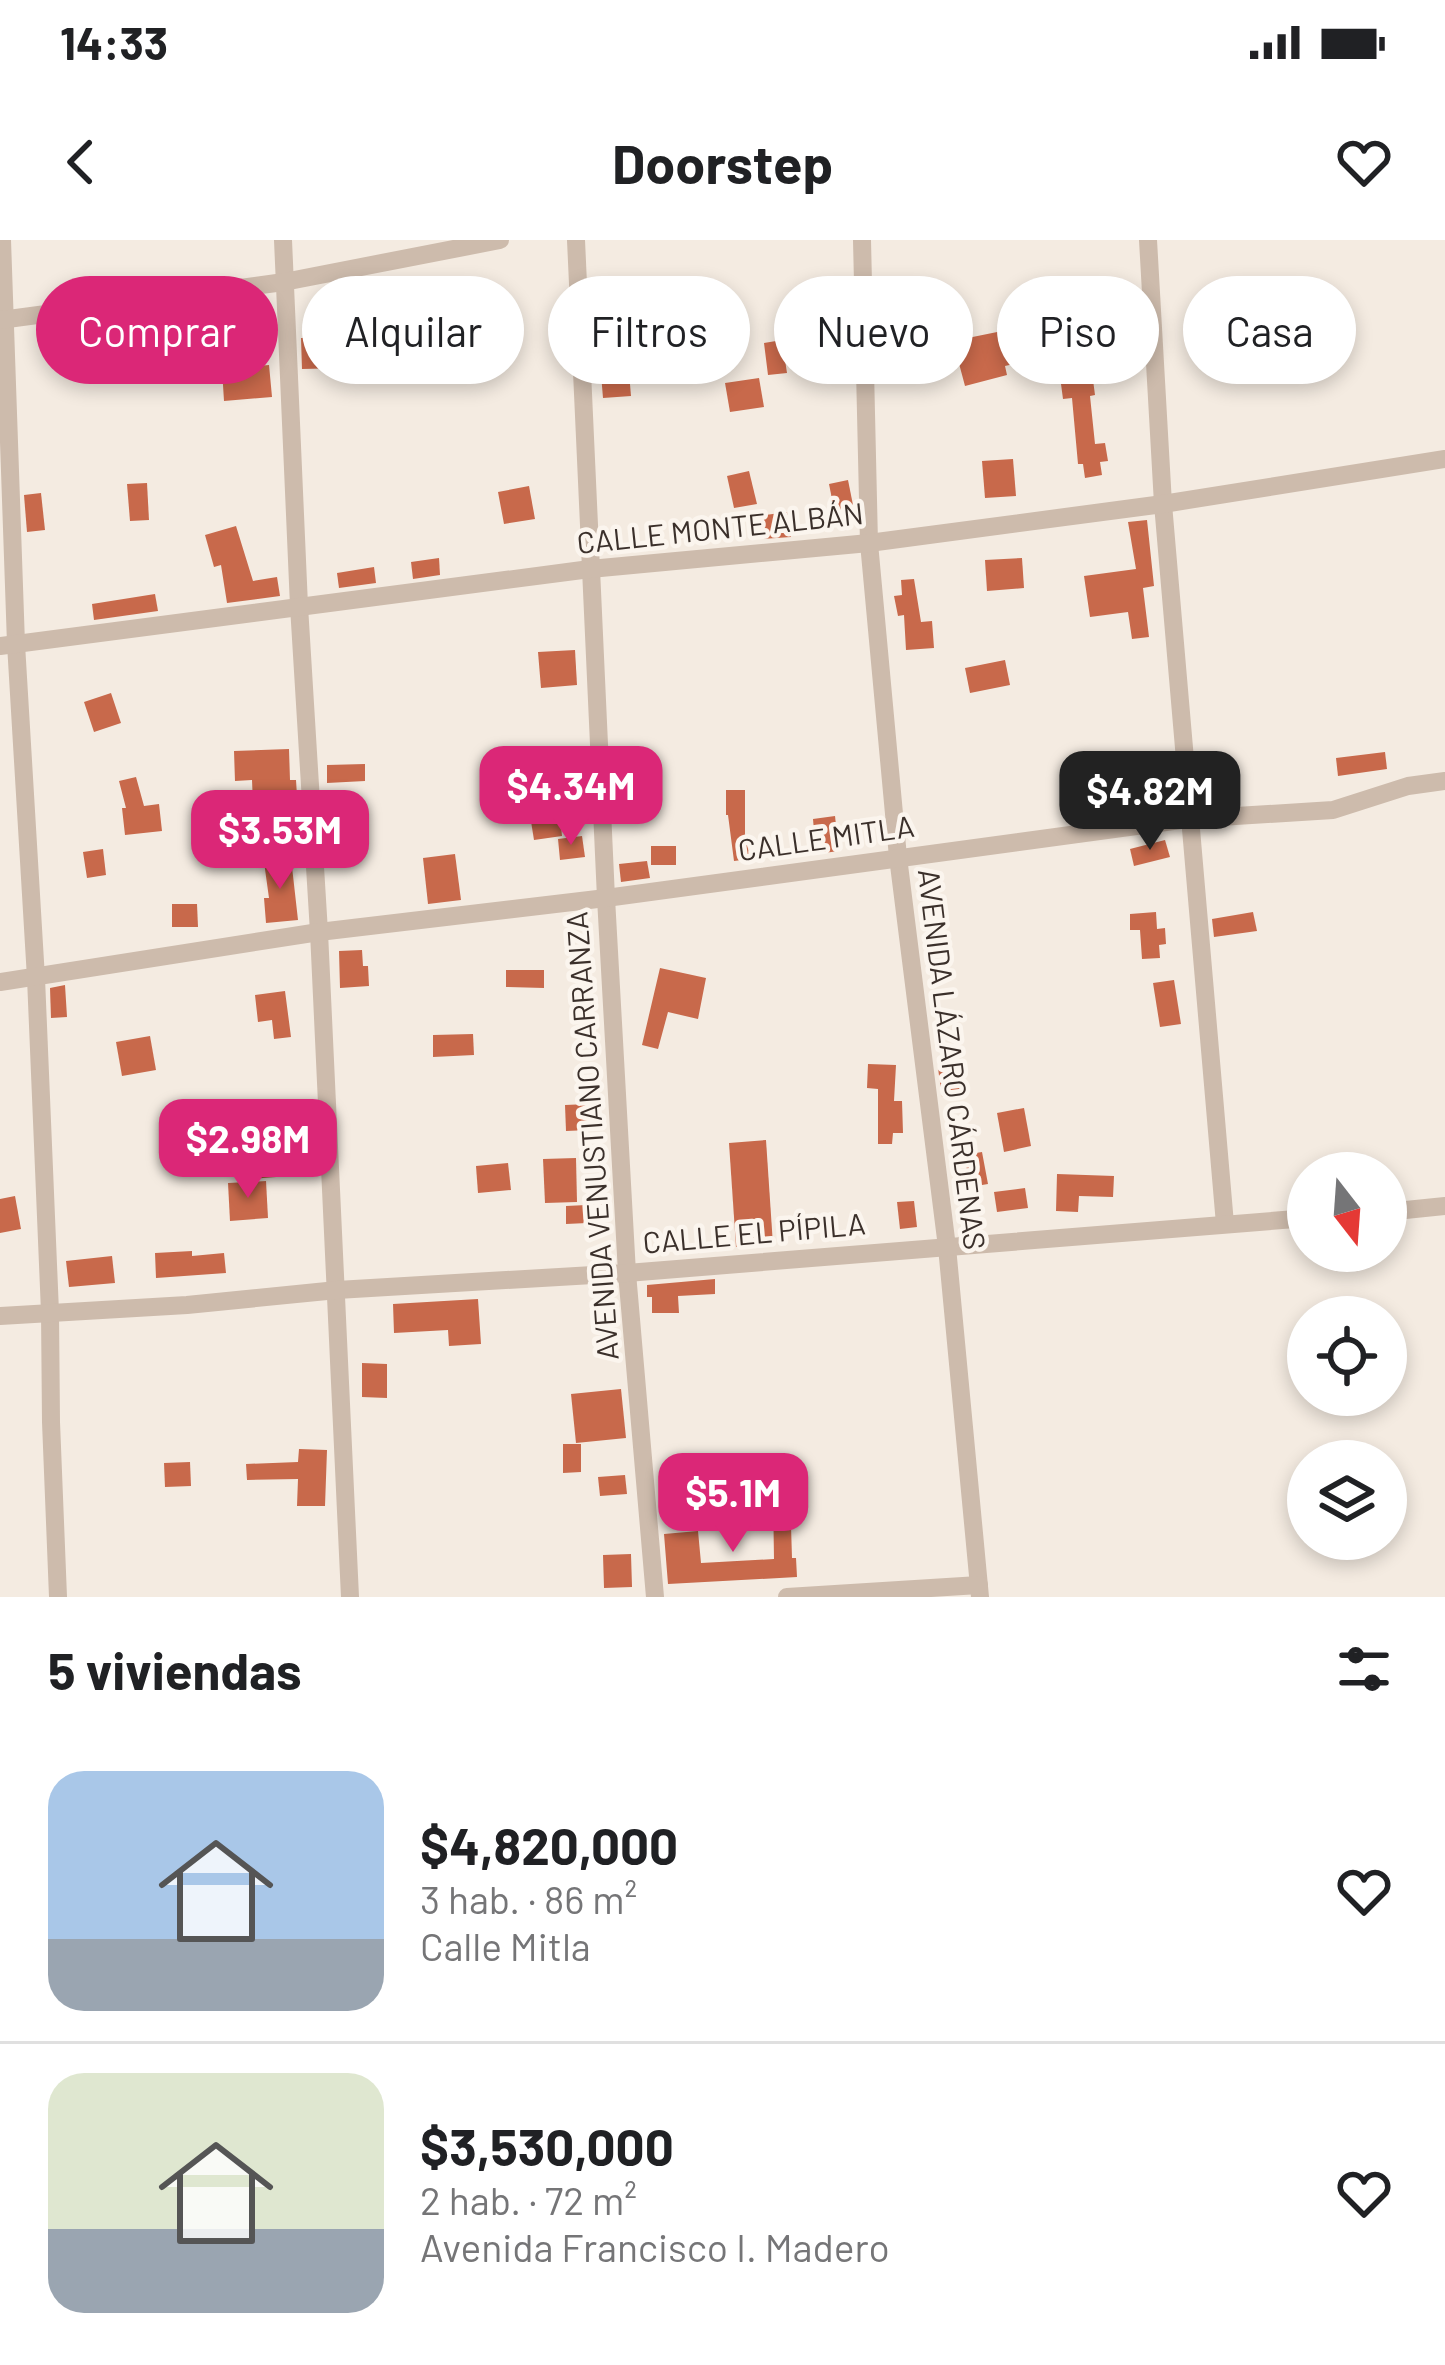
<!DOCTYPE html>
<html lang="es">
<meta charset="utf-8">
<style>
:root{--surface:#fff;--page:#f6f6f6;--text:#202124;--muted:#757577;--line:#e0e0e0;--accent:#db2777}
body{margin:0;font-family:Barlow,sans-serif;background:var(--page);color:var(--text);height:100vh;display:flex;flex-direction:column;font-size:45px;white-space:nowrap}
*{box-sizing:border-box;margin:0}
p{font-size:39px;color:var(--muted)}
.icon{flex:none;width:66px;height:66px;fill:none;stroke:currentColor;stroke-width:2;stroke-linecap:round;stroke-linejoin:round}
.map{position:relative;height:1357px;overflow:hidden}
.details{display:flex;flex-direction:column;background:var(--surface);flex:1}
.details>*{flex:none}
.guide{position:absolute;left:36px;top:36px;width:1374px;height:108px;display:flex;gap:24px}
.needle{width:78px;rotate:163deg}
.buttons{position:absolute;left:1287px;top:912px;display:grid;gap:24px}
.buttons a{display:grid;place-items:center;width:120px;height:120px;border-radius:50%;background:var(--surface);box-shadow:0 6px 18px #0003;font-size:60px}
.price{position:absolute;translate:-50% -102px;padding:0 27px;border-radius:24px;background:var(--accent);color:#fff;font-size:39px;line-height:78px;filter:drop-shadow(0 3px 6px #0008)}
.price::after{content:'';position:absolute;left:50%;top:72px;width:36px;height:27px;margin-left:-18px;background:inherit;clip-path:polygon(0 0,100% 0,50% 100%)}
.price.active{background:#222;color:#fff}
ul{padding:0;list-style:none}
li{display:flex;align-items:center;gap:36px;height:300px;padding:0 48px}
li+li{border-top:3px solid var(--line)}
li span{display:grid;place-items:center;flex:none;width:336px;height:240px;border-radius:36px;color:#555}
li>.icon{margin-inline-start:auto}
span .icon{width:144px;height:144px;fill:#fffc;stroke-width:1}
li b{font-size:51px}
h2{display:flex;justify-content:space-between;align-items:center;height:144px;padding:0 48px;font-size:51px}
.chip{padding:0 42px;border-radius:54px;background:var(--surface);box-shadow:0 6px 18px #0003;font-size:42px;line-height:108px}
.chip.active{background:var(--accent);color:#fff}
.status{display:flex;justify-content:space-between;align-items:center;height:84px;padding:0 60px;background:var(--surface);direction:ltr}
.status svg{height:33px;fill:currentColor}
header{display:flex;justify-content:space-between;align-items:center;height:156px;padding:0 48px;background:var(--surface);font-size:54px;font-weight:700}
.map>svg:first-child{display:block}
</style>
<div class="status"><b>14:33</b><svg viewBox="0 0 49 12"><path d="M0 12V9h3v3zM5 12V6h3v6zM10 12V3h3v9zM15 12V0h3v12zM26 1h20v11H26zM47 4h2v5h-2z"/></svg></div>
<header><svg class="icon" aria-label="back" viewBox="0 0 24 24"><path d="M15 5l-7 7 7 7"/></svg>Doorstep<svg class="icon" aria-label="heart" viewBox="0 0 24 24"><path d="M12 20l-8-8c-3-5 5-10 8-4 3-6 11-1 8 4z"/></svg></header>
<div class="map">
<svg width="1445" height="1357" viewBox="0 0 1445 1357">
<rect width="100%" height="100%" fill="#f4ebe1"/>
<g fill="#c8694b">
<polygon points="1065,78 1074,119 1090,117 1095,155 1090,156 1095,204 1105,203 1108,221 1100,222 1102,235 1085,238 1083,224 1078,224 1072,158 1063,159 1057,114 1005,126 1007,135 965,146 953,101"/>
<polygon points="345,97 346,128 302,129 301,98"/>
<polygon points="782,100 787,133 768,135 764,103"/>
<polygon points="628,120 631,156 603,158 600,122"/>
<polygon points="269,125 272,157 224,161 222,129"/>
<polygon points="759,138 764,167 730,172 725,143"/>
<polygon points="1013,219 1016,256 985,258 982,221"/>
<polygon points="749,231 757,264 734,268 727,236"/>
<polygon points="848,240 854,270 835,274 829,244"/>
<polygon points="147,243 149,280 130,281 127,244"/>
<polygon points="529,246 535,279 504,284 498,252"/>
<polygon points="41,253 45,290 27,292 24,255"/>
<polygon points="787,272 791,297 762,299 759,276"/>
<polygon points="1147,280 1154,346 1143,348 1149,397 1132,399 1128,372 1090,377 1084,336 1136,329 1128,282"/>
<polygon points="236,286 253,341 277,337 280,356 227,363 221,325 214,327 205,295"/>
<polygon points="439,318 440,335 413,339 411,322"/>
<polygon points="1022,318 1024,348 987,351 985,320"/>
<polygon points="374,327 376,343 339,348 337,333"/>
<polygon points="914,339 921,382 932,381 934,408 906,410 904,375 898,376 894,356 902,355 901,340"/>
<polygon points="155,354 158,371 94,380 92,364"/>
<polygon points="575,410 577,445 541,448 538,412"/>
<polygon points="1005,420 1010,445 970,453 965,428"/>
<polygon points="111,453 121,483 94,492 84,462"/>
<polygon points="289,509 290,540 296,540 299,587 254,589 252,540 235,541 234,511"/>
<polygon points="551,510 553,529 526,532 524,513"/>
<polygon points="1385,512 1387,529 1338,536 1336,518"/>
<polygon points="365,524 365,541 327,543 327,525"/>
<polygon points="136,537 144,566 159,564 162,591 125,595 122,568 126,568 119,541"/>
<polygon points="726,550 745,550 745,594 750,619 734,621 728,575 726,575"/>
<polygon points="559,565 562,596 534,600 529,569"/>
<polygon points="835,576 839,611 816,614 813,579"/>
<polygon points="582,596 585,617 560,620 558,599"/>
<polygon points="1165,600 1170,617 1134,626 1130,609"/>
<rect x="651" y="606" width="25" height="19"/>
<polygon points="103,609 106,635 87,638 83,612"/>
<polygon points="455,614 461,660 428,664 423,618"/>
<polygon points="291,618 298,680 266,683 264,658 269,658 264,622"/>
<polygon points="647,621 650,638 621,642 619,624"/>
<polygon points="172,664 197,664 198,687 172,687"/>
<polygon points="1156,672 1157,689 1165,688 1166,704 1159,705 1160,718 1142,719 1140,690 1130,690 1130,674"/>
<polygon points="1253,672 1257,691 1214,697 1212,679"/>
<polygon points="362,710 363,726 368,726 369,746 340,748 339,711"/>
<polygon points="660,728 706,738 698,779 668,772 658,809 642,805"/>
<polygon points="506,730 544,730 544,748 506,747"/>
<polygon points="1174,740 1181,784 1160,787 1153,743"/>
<polygon points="65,745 67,777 51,778 50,748"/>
<polygon points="285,751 291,797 274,799 272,780 258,782 255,755"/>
<polygon points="473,794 474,815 433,817 433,795"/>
<polygon points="150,796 156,830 122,836 116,802"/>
<polygon points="868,824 896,825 894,861 902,861 903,893 893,893 892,904 878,904 878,849 867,848"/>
<polygon points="960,827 962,856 942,857 938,828"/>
<polygon points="588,864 589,890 566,891 565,865"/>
<polygon points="1024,868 1031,906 1004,912 997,873"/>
<polygon points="286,897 289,936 250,939 249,900"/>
<polygon points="766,900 773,1005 736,1007 729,903"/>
<polygon points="184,905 187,924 164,928 161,908"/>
<polygon points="982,912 988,944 970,947 964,915"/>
<polygon points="576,918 577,962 545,963 543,919"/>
<polygon points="508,923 511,950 478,953 476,926"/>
<polygon points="1057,934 1114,936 1113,957 1079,956 1078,972 1056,971"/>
<polygon points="266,941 268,978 230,981 228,943"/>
<polygon points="1025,948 1028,968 997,972 994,952"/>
<polygon points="15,956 21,989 0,993 0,959"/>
<polygon points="914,961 917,987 900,989 897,962"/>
<polygon points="607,964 608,982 566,984 566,966"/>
<polygon points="192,1011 192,1016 224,1013 226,1033 156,1038 155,1013"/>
<polygon points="112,1016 115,1043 69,1047 66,1021"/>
<polygon points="715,1039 715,1054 678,1056 679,1073 652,1073 652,1057 647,1057 647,1045"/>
<polygon points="478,1059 481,1104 449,1106 448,1090 394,1093 393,1064"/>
<polygon points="362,1123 387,1124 387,1158 362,1157"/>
<polygon points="621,1149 626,1198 576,1203 571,1154"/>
<polygon points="563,1204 581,1204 581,1232 563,1233"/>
<polygon points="299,1209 327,1210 325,1266 297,1266 298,1239 247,1240 246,1224 298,1222"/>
<polygon points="190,1222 191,1246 165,1247 164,1223"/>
<polygon points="625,1235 627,1254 600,1256 598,1237"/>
<polygon points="790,1253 792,1318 796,1318 797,1337 668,1344 664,1294 698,1291 701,1323 774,1319 773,1254"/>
<polygon points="631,1314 632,1347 604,1348 603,1315"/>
</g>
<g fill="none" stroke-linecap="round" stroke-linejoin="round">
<g stroke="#cdbbac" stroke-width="18">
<polyline points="2,0 16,404 36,738 50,1072 51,1182 58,1357"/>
<polyline points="283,0 299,366 319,692 350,1357"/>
<polyline points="576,0 606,658 627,1033 655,1357"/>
<polyline points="862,0 869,303 898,617 947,1007 980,1357"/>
<polyline points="1148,0 1163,264 1225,984"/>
<polyline points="0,80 284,42 500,0"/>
<polyline points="0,406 590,329 869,303 1163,264 1445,219"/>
<polyline points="0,742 319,692 606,658 1188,579 1333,570 1408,546 1445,541"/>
<polyline points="1386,972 1445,966"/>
<polyline points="0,1076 187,1065 337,1050 627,1033 1308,978"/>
<polyline points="787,1357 979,1345"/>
</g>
</g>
<g text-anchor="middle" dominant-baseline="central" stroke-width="9" stroke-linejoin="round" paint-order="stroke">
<g font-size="30" fill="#3b302b" stroke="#fbf5ee">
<text transform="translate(720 287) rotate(-6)">CALLE MONTE ALBÁN</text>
<text transform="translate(826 597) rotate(-8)">CALLE MITLA</text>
<text transform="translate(953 819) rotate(83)">AVENIDA LÁZARO CÁRDENAS</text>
<text transform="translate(591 896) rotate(-94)">AVENIDA VENUSTIANO CARRANZA</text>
<text transform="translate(754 992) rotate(-5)">CALLE EL PÍPILA</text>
</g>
</g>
</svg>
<div class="buttons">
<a><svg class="needle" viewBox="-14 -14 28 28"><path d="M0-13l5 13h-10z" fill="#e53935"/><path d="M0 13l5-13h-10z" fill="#757577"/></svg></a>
<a><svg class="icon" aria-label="locate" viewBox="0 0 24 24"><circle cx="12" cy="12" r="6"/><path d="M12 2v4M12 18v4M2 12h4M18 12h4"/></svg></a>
<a><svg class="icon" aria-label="layers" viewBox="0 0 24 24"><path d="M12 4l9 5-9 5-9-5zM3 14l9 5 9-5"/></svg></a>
</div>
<b class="price" style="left:571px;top:608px">$4.34M</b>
<b class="price active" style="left:1150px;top:613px">$4.82M</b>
<b class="price" style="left:280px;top:652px">$3.53M</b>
<b class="price" style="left:248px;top:961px">$2.98M</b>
<b class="price" style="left:733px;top:1315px">$5.1M</b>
<div class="guide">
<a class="chip active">Comprar</a>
<a class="chip">Alquilar</a>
<a class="chip">Filtros</a>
<a class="chip">Nuevo</a>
<a class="chip">Piso</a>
<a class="chip">Casa</a>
</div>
</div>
<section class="details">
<h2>5 viviendas<svg class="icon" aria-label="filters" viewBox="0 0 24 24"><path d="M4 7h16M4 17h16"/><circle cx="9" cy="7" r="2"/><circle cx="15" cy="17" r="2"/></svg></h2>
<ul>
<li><span style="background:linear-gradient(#a9c7e8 70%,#9aa5b1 0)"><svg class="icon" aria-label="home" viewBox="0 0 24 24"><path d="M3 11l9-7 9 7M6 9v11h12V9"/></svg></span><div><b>$4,820,000</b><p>3 hab. · 86 m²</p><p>Calle Mitla</p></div><svg class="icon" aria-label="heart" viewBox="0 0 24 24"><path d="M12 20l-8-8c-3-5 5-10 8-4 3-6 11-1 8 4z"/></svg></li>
<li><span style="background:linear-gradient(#dfe7d0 65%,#9aa5b1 0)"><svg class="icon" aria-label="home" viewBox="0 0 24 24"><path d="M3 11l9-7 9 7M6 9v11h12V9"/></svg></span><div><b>$3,530,000</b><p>2 hab. · 72 m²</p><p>Avenida Francisco I. Madero</p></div><svg class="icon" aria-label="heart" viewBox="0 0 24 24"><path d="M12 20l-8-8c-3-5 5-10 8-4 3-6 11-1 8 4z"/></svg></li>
</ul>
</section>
